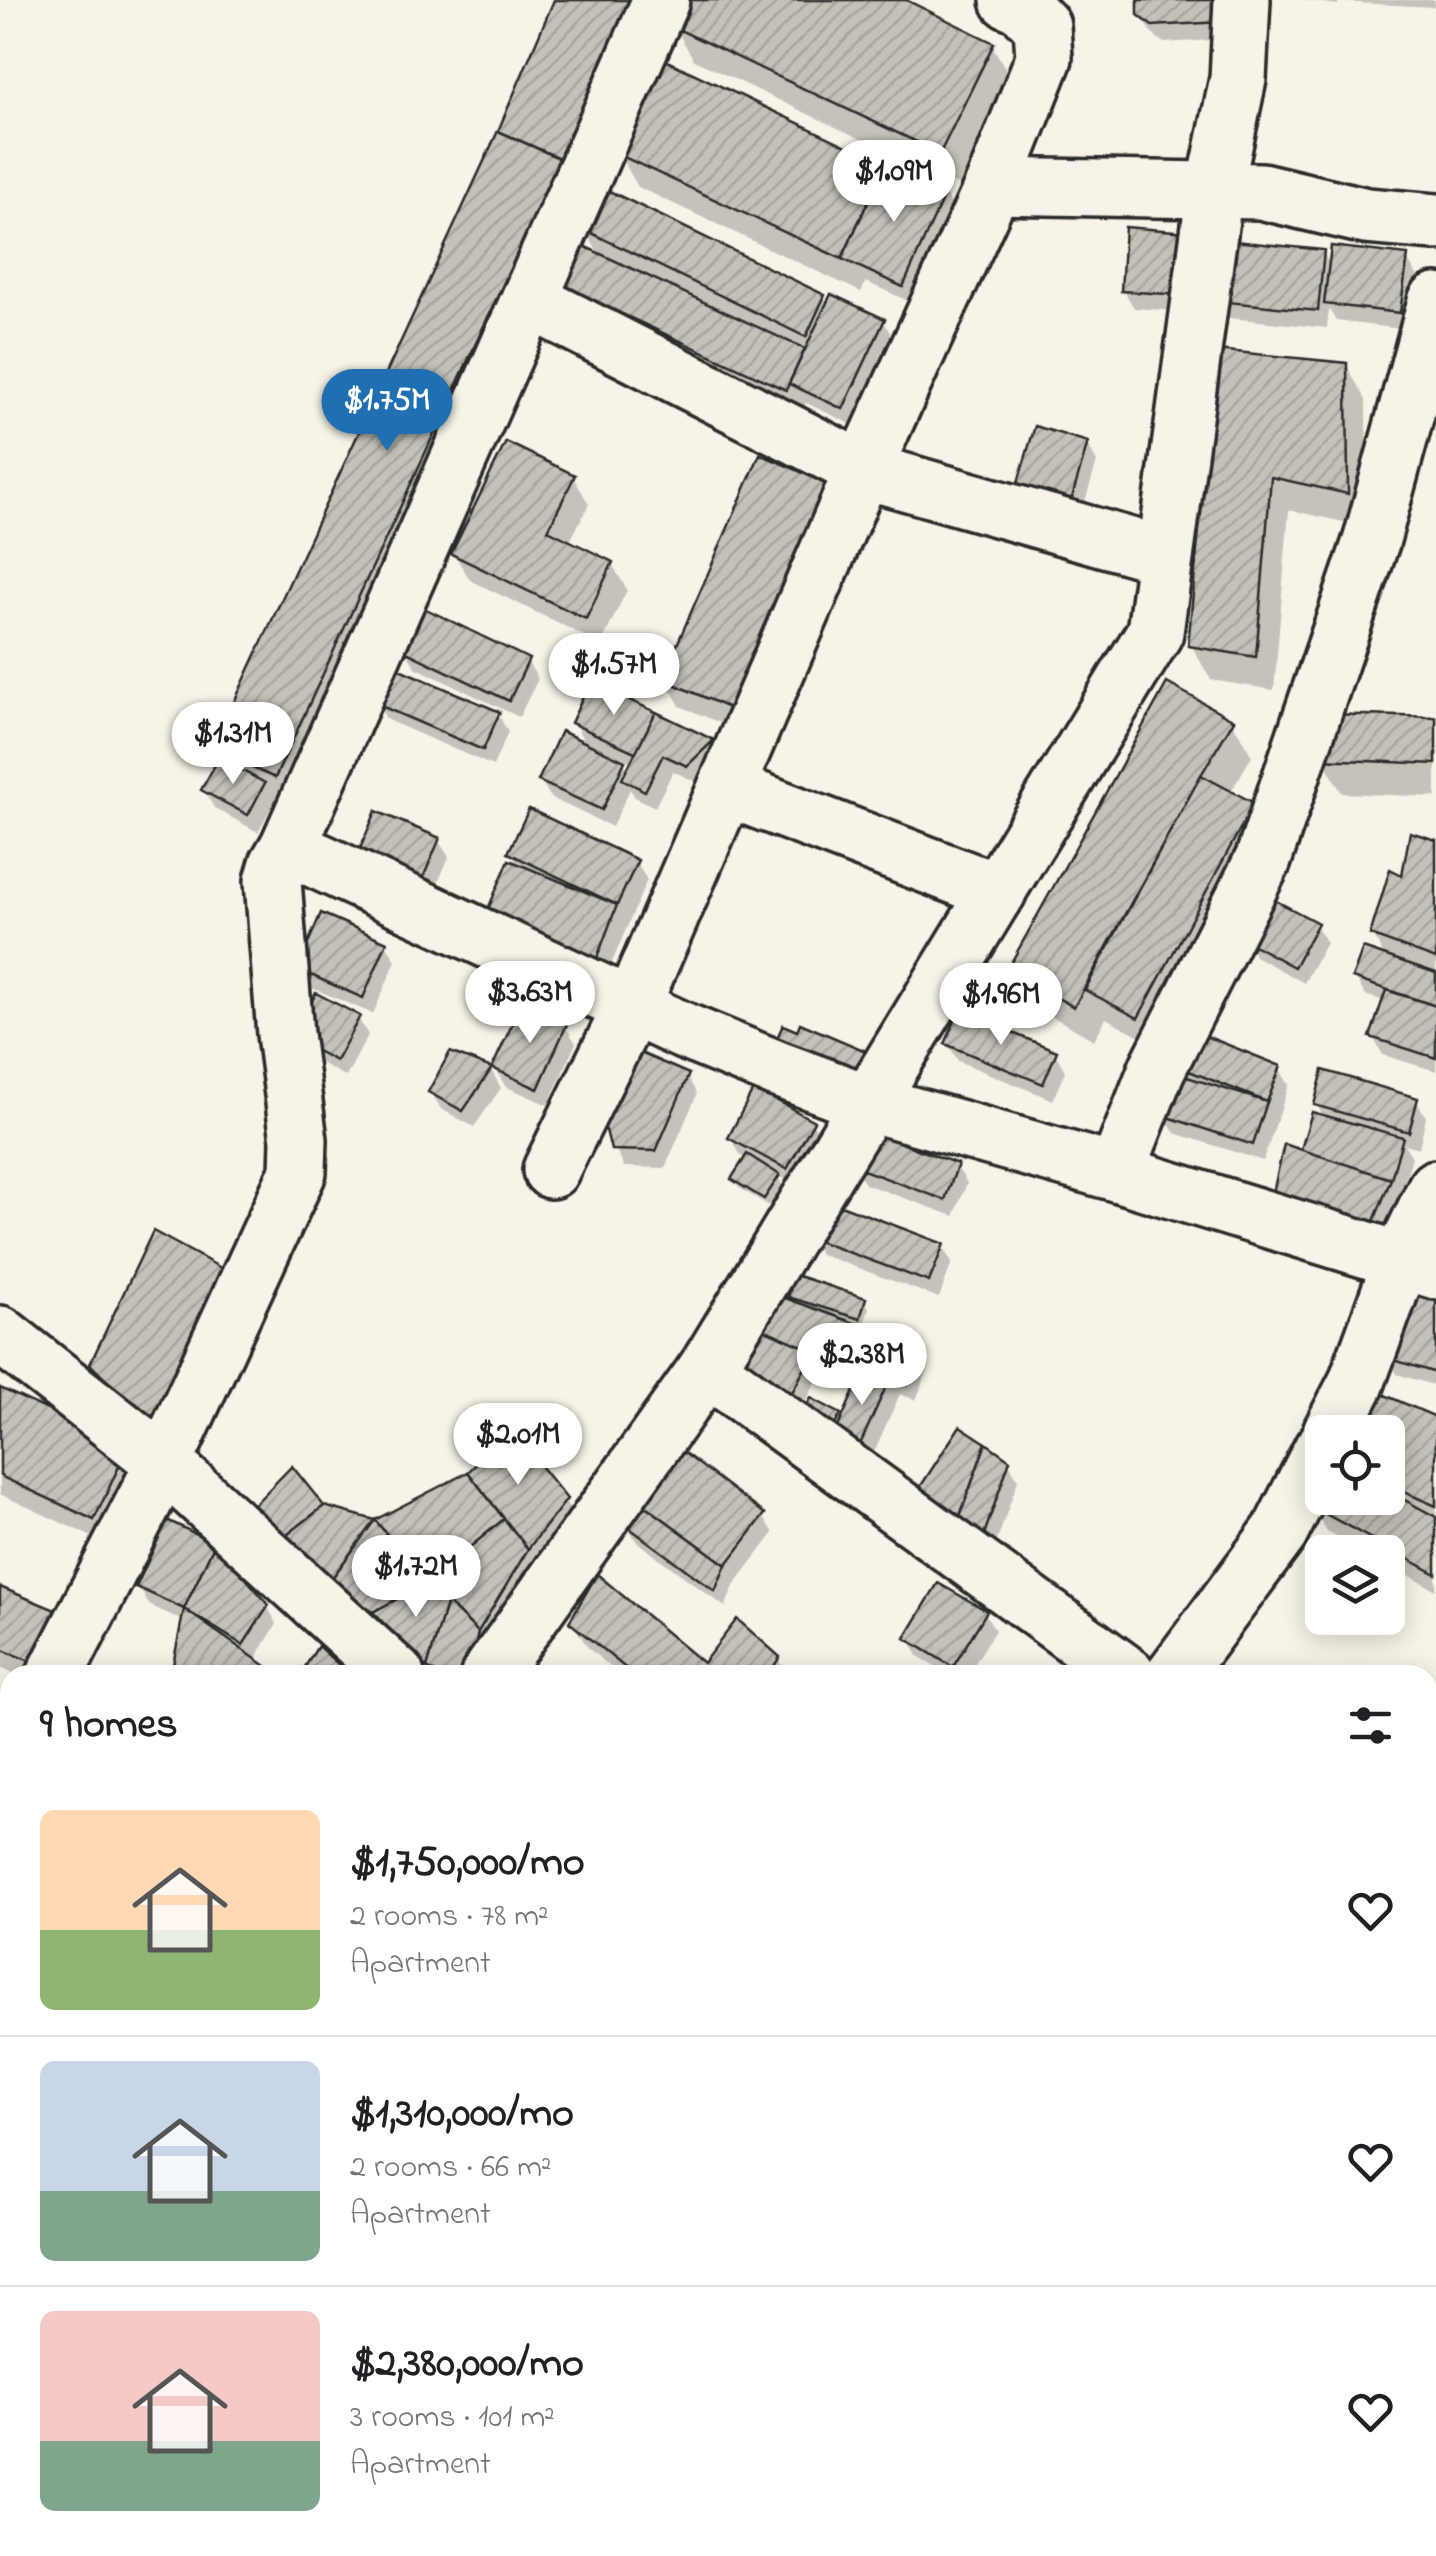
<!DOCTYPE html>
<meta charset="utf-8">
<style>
:root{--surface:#fff;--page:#f6f6f6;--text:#202124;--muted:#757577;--line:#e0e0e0;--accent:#1f6fb2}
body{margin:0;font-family:"Indie Flower",sans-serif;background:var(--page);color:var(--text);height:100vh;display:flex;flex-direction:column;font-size:38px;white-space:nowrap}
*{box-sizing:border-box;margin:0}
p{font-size:32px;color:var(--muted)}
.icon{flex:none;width:55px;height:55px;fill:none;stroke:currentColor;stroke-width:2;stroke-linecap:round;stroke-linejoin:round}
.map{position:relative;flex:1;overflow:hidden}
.side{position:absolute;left:0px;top:1665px;width:1438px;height:892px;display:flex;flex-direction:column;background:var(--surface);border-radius:30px 30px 0 0;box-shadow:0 5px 25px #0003}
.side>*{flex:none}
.controls{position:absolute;left:1305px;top:1415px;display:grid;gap:20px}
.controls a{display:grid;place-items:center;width:100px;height:100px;border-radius:15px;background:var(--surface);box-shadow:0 5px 25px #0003;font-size:50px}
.price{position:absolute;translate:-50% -85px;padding:0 22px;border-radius:35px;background:#fff;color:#222;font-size:32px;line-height:65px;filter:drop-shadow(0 2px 5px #0008)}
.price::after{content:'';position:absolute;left:50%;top:60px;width:30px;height:22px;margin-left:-15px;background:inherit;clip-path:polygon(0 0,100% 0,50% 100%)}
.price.active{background:var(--accent);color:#fff}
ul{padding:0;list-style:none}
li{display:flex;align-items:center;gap:30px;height:250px;padding:0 40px}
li+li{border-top:2px solid var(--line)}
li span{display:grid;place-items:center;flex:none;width:280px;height:200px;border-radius:15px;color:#555}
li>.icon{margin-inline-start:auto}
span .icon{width:120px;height:120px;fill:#fffc;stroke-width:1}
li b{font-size:42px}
h2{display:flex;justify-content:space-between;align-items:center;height:120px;padding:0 40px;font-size:42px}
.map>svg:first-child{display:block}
</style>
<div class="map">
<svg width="1436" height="2556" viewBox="0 0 1436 2556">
<defs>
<pattern id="park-dots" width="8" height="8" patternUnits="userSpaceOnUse" patternTransform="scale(2.5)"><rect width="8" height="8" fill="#dad6cc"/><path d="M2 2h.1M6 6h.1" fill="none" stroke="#bbb8af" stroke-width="1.8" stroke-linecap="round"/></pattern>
<pattern id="building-hatch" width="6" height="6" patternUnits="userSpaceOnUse" patternTransform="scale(2.5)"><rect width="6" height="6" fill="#c4c1b9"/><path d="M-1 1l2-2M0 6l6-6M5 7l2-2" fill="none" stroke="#a9a69f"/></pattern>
</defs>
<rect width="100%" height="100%" fill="#f7f3e8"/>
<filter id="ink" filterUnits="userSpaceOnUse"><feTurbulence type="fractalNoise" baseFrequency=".01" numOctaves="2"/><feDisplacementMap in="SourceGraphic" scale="20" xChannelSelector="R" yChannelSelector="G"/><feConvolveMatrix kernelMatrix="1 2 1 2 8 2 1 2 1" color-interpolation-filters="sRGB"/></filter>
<g filter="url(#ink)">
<polygon fill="url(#park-dots)" stroke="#82807c" stroke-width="2.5" points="1428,2149 1436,2155 1436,2211 1428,2222"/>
<g fill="#0003" fill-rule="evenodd">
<polygon points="557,0 671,0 295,812 274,802 258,832 214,808 204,790 221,759 215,750 500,133"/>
<polygon points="900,0 992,45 1012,80 960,186 694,60 674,26"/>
<polygon points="1140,0 1227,0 1229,39 1164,43 1151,33 1141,14"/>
<polygon points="1302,0 1435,0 1434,7 1338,2 1338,5"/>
<polygon points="618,152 945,193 955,211 913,303 866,282 861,292 638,187"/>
<polygon points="584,228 824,297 829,306 883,320 893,338 853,425 806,403 801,415 573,309 558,283 600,256"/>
<polygon points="1186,234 1191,312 1134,308 1124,291"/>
<polygon points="1323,252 1331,267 1406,257 1417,275 1409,330 1336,321 1329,309 1327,328 1230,318 1220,300"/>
<polygon points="1218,353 1346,365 1366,400 1367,527 1289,510 1274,690 1211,680 1191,645"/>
<polygon points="1087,444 1097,462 1076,531 1026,516"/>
<polygon points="573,477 589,504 569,543 612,564 627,590 601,644 470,580 454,554"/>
<polygon points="825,485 841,511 744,733 680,706 665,679"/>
<polygon points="405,649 527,661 538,679 519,717 415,667"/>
<polygon points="376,702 498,714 508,732 493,766 387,720"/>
<polygon points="1436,719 1436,797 1342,793 1322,758"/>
<polygon points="1232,722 1252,756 1230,793 1252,804 1267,831 1153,1043 1106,1018 1094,1040 1030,1004 1010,970"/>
<path d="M574,723L712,742L722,759L698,783L673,771L655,807L635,797L630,789L612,827L551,798L541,781L587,746ZM620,757L633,763L629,771Z"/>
<polygon points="438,840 449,857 433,894 372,868"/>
<polygon points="1436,842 1436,1071 1383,1055 1373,1037 1384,1001 1365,995 1355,977 1386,959 1373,935 1404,879"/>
<polygon points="511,853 636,862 647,880 607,974 501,926 491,909 519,867"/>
<polygon points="1316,925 1326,943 1304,983 1255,956 1245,939"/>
<polygon points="386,944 396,961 373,1014 310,987 300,969"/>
<polygon points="358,1018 368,1035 346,1077 306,1055"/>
<polygon points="565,1026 576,1043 548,1105 505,1086 495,1068"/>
<polygon points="948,1044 1055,1053 1065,1071 1053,1100 958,1061"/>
<polygon points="451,1055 491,1070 501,1088 474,1127 441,1109 431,1092"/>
<polygon points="1182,1066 1279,1068 1289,1085 1263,1161 1175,1133 1164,1115 1190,1080"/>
<polygon points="687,1076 697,1094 665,1168 624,1167 611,1139 595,1115"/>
<polygon points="1416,1100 1426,1117 1419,1148 1404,1144 1412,1157 1400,1198 1380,1247 1303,1153 1324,1118 1317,1105"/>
<polygon points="812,1122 822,1140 797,1186 777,1175 782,1185 769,1206 738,1187 734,1179 747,1159 741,1156 731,1138"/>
<polygon points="956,1166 967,1183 954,1216 865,1184 855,1167"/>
<polygon points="810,1237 942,1246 952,1263 939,1298 820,1254"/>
<polygon points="219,1269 235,1296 168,1450 109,1391 93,1364"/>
<polygon points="790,1297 865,1300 869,1308 863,1329 919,1349 929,1366 916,1400 900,1394 868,1465 805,1432 839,1415 843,1423 862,1379 824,1367 798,1416 766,1333 795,1304"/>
<polygon points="1436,1302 1436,1386 1397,1374 1387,1356"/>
<polygon points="0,1390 142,1475 109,1545 0,1494"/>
<polygon points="1436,1420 1436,1590 1388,1564 1388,1552 1366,1552 1327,1532 1311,1505 1322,1498 1388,1498 1388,1432 1347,1432"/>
<polygon points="510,1434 565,1501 575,1519 482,1675 430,1675 386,1630 263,1527 323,1508 375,1522 469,1474"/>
<polygon points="1008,1462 1018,1480 989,1564 922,1522"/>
<polygon points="763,1516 774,1533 735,1584 725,1607 637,1542 626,1524"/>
<polygon points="139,1587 267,1606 277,1624 254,1661 275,1675 174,1675 184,1621 149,1605"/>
<polygon points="0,1590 64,1675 18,1675 0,1668"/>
<polygon points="985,1613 995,1630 968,1675 951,1675 918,1656 908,1638"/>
<polygon points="572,1622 703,1666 778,1659 787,1675 620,1675 588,1648"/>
<polygon points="10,1784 10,1852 4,1849 0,1841 0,1802"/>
<polygon points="10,1893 10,2053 3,2049 0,2056 0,1908"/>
<polygon points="10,2354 10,2466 0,2462 0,2363"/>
<polygon points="112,2548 293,2548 298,2556 126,2556"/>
<polygon points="358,2548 459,2548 454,2556 363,2556"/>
<polygon points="536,2548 729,2548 722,2556 690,2556 687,2554 688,2556 547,2556"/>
<polygon points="755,2548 796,2548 789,2556 764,2556"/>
<polygon points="855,2548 934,2548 939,2556 849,2556"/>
<polygon points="991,2548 1102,2548 1105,2553 1101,2556 996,2556"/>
</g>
<g fill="url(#building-hatch)" stroke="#2b2b2b" stroke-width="2.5">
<polygon points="554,0 635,0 561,159 498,131"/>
<polygon points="682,0 906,0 994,43 940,153 671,26"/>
<polygon points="1138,0 1220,0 1221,22 1152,26 1138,15"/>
<polygon points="657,56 885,164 842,259 615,153"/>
<polygon points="498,131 561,159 275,778 212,750"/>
<polygon points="885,164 946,191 903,287 842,259"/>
<polygon points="601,187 825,295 806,337 581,228"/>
<polygon points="1125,227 1187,232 1182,295 1121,291"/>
<polygon points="1224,240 1324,250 1318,311 1217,301"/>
<polygon points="575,242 805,349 786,390 555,283"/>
<polygon points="1331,246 1408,255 1400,313 1324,304"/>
<polygon points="831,294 885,319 843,409 789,384"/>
<polygon points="1216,350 1347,363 1348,494 1271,477 1256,657 1188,646"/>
<polygon points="1035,426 1088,442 1067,515 1013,499"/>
<polygon points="506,442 575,475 548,530 613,562 586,619 451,554"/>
<polygon points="760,454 827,483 729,708 662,679"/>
<polygon points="422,607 529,659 509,701 402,650"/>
<polygon points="390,665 500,712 483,750 374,703"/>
<polygon points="590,682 656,712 637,753 571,723"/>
<polygon points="1167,683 1234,720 1201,775 1074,1007 1007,970"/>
<polygon points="656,712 714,740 687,766 663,755 645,791 622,779"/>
<polygon points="1325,714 1436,717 1436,764 1319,759"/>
<polygon points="561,731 625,761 602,810 538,781"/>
<polygon points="219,758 265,783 248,815 201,790"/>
<polygon points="1201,775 1254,803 1138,1018 1085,990"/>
<polygon points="529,809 638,860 617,905 508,853"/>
<polygon points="376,811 440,838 423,878 359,851"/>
<polygon points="1410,832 1436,840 1436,959 1370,935 1390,869 1402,875"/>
<polygon points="509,860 617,905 597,958 488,909"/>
<polygon points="1265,895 1318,923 1294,967 1242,939"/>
<polygon points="321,913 387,942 363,998 297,969"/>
<polygon points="1363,948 1436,973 1436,1006 1352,978"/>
<polygon points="1386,990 1436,1006 1436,1058 1370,1037"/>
<polygon points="316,993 360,1016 336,1061 293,1038"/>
<polygon points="522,1003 567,1024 538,1089 492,1068"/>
<polygon points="959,1011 1057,1051 1043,1084 945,1044"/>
<polygon points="800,1023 868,1052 853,1086 771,1051 783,1025 797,1031"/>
<polygon points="1193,1031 1281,1066 1267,1102 1179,1067"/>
<polygon points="622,1045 689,1074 656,1151 611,1150 606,1130 592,1115"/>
<polygon points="450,1052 492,1068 463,1111 428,1092"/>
<polygon points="1165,1070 1267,1102 1253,1145 1162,1115"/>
<polygon points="1323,1070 1418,1098 1409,1132 1314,1105"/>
<polygon points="754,1088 814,1121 787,1169 728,1138"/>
<polygon points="1312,1112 1403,1137 1391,1179 1300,1153"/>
<polygon points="877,1134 958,1164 945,1200 852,1166"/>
<polygon points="1284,1144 1391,1179 1370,1231 1270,1206"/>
<polygon points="747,1154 780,1175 764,1199 731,1179"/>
<polygon points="822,1198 944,1244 929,1282 807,1237"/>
<polygon points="153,1231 221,1268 153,1427 90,1364"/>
<polygon points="795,1275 866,1298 860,1319 788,1297"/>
<polygon points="1406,1290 1436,1299 1436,1373 1384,1357"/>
<polygon points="777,1295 921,1347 907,1384 865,1367 763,1333"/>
<polygon points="754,1325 814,1351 788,1400 735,1371"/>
<polygon points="865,1367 890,1378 858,1449 833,1438"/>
<polygon points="1364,1386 1436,1417 1436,1506 1388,1485 1388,1432 1345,1432"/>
<polygon points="0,1388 128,1447 94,1520 0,1476"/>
<polygon points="811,1398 841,1414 827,1439 797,1424"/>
<polygon points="960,1426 986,1443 954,1533 909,1504"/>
<polygon points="511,1430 567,1499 528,1549 468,1472"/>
<polygon points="986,1443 1010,1460 979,1549 954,1533"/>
<polygon points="679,1449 765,1514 726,1565 640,1502"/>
<polygon points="292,1466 324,1506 287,1535 250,1509"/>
<polygon points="468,1472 504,1519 427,1583 375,1520"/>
<polygon points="1388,1491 1436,1517 1436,1574 1309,1505 1322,1498 1388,1498"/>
<polygon points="640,1502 726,1565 715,1591 624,1524"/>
<polygon points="324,1506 375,1520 330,1581 287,1535"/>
<polygon points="504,1519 528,1549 478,1632 427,1583"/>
<polygon points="167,1520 215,1543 184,1609 136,1587"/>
<polygon points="375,1520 427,1583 373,1612 330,1581"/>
<polygon points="215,1543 269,1605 243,1645 184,1609"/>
<polygon points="597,1574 703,1663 737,1619 780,1657 768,1675 634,1675 569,1622"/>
<polygon points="427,1583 447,1602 427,1668 373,1612"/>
<polygon points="938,1583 987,1611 953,1667 905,1638"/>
<polygon points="0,1587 65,1614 42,1666 0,1649"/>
<polygon points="447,1602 478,1632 470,1675 439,1675 427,1668"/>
<polygon points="184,1609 279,1675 171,1675"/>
<polygon points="318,1646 350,1675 300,1675"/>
<polygon points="10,1779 10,1836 0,1830 0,1797"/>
<polygon points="10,1888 10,1910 0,1905"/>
<polygon points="0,1905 10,1910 10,2035 0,2030"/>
<polygon points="0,2105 10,2109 10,2212 0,2206"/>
<polygon points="10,2351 10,2386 0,2381 0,2359"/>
<polygon points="0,2381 10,2386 10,2454 0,2450"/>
<polygon points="137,2548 192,2548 187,2556 151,2556"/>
<polygon points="213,2548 294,2548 289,2556 213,2556 210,2554"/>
<polygon points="363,2548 439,2548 434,2556 376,2556"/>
<polygon points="554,2548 618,2548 611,2556 566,2556"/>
<polygon points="641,2548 679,2548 689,2556 633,2556"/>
<polygon points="757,2548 786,2548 778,2556 766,2556"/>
<polygon points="852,2548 932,2548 926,2556 846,2556"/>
<polygon points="990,2548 1080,2548 1069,2556 1003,2556"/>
</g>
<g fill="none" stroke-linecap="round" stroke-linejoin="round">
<defs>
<g id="minor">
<polyline points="993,186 1261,191 1366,216 1436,222"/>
<polyline points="529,300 863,470 1165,556"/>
<polyline points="726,788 998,892"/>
<polyline points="288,847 684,1031 777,1069 869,1103 1116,1173 1436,1271"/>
<polyline points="551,1170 632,1006 863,470 993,186 1044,58 1042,26 1023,6 1009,0"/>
<polyline points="1116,1173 1157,1069 1263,860 1372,539 1436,302"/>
<polyline points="0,1334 164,1463 396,1675"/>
<polyline points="707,1368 1128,1675"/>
<polyline points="1331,1432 1356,1384 1401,1261 1436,1188"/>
<polyline points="55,1675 164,1463 298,1172 299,1140 285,1034 273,881 278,864 288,847 661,0"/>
<polyline points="489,1675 707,1368 1155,632 1215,189 1238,79 1242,0"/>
<polyline points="1174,1675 1280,1532 1322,1449"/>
<polyline points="0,1783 10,1763"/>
<polyline points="0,2213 10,2219"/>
<polyline points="1428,2310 1436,2299"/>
<polyline points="530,2548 540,2556"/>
<polyline points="963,2548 971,2556"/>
<polyline points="34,2556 39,2548"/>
<polyline points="471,2556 478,2548"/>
<polyline points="1242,2556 1248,2548"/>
</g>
</defs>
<use href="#minor" stroke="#2b2b2b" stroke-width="62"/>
<use href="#minor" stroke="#f7f3e8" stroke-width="55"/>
</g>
</g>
</svg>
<div class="controls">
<a><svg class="icon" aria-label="locate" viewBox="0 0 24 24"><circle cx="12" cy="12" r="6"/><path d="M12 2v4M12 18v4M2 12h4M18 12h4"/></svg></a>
<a><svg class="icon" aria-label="layers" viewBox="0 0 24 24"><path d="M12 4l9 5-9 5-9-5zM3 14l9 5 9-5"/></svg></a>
</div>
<b class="price" style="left:894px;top:225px">$1.09M</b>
<b class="price active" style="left:387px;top:454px">$1.75M</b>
<b class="price" style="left:614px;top:718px">$1.57M</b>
<b class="price" style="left:233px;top:787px">$1.31M</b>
<b class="price" style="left:530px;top:1046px">$3.63M</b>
<b class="price" style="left:1001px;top:1048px">$1.96M</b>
<b class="price" style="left:862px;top:1408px">$2.38M</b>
<b class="price" style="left:518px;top:1488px">$2.01M</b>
<b class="price" style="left:416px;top:1620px">$1.72M</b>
<section class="side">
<h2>9 homes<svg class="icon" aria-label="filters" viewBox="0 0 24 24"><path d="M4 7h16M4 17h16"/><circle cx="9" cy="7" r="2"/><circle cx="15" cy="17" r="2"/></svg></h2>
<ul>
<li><span style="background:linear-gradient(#ffd9b3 60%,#8fb573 0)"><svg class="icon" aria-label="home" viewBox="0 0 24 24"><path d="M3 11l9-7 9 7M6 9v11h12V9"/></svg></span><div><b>$1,750,000/mo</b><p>2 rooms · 78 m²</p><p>Apartment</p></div><svg class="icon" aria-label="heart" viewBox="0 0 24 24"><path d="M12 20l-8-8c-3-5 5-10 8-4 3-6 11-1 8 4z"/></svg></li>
<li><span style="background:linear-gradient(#c9d6e8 65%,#7fa58c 0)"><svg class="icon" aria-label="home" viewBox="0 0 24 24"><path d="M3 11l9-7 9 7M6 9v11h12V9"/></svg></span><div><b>$1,310,000/mo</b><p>2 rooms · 66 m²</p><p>Apartment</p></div><svg class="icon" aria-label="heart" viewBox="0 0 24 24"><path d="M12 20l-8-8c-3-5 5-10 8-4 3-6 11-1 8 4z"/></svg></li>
<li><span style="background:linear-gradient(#f6c9c9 65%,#7fa58c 0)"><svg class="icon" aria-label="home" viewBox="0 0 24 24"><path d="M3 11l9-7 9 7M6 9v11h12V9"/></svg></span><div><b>$2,380,000/mo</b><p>3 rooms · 101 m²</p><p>Apartment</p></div><svg class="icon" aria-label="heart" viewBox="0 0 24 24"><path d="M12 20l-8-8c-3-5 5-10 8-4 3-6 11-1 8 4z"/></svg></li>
</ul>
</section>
</div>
